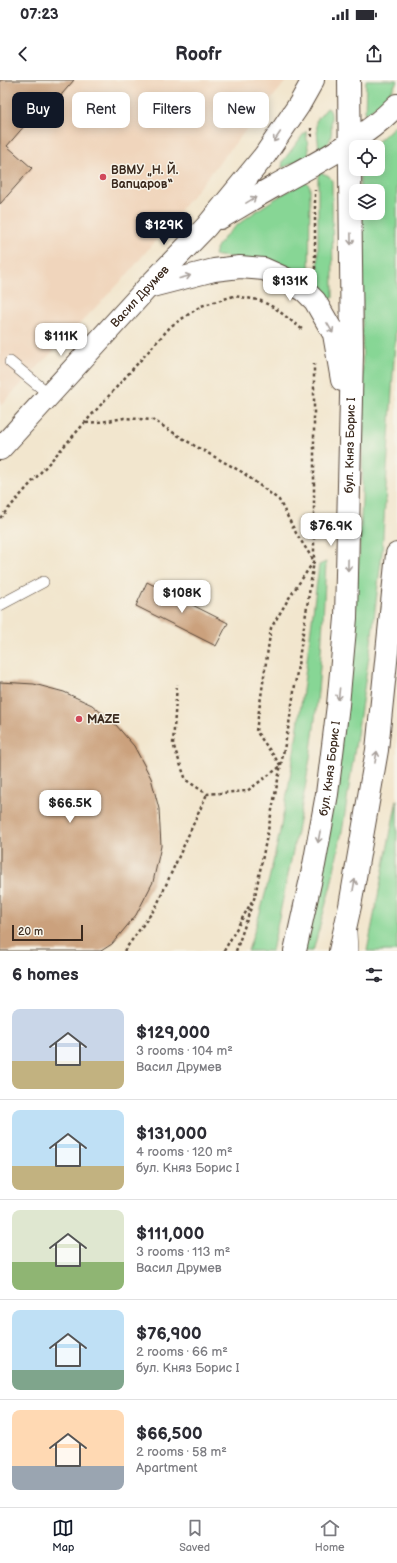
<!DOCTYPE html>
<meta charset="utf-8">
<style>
:root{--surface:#fff;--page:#f2f2f3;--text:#2b2b33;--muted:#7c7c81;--line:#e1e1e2;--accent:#111827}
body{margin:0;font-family:"Balsamiq Sans",sans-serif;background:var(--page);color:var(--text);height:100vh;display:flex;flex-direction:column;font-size:15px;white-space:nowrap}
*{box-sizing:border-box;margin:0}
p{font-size:13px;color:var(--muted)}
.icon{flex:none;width:22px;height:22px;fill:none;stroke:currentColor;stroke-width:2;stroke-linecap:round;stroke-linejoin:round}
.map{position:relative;height:871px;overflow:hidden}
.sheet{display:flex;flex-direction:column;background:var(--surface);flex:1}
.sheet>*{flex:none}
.guide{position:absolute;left:12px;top:12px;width:373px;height:36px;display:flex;gap:8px}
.controls{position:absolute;left:349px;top:60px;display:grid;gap:8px}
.controls a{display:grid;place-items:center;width:36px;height:36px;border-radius:8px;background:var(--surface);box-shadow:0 2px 10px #0003;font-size:20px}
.scale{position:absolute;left:12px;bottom:10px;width:71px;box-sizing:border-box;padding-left:4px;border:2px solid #3b2a1e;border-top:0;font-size:11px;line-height:14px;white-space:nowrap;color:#3b2a1e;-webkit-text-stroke:3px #f7f3e8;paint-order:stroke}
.price{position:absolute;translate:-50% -34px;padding:0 9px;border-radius:8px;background:#fff;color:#222;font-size:13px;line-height:26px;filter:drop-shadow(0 1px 2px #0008)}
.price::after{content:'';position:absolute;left:50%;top:24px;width:12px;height:9px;margin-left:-6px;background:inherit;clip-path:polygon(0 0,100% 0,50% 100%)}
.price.selected{background:var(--accent);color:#fff}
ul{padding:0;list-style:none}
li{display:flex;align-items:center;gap:12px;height:100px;padding:0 12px}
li+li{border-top:1px solid var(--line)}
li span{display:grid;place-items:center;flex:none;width:112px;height:80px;border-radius:8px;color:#555}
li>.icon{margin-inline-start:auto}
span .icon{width:48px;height:48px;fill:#fffc;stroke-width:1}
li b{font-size:17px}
h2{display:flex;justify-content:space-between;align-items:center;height:48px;padding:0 12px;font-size:17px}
.pill{padding:0 14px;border-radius:8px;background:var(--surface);box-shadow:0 2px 10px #0003;font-size:14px;line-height:36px}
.pill.selected{background:var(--accent);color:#fff}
.status{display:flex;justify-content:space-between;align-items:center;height:28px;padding:0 20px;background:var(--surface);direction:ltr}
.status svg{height:11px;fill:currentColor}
header{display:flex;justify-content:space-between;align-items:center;height:52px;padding:0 12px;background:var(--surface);font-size:18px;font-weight:800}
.tabs{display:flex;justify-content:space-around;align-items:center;height:56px;border-top:1px solid var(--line);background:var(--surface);font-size:11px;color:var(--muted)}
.tabs a{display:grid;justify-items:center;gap:2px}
.tabs .selected{color:var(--accent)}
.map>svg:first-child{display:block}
</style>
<div class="status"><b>07:23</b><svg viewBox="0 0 49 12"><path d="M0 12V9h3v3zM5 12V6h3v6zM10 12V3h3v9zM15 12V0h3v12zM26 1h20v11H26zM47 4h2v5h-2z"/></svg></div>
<header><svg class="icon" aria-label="back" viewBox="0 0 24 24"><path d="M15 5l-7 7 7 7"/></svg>Roofr<svg class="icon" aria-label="share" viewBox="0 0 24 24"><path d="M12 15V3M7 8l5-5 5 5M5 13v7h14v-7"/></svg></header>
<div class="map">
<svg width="397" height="871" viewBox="0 0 397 871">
<rect width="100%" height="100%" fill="#f7f3e8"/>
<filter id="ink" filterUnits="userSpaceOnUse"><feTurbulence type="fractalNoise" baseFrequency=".025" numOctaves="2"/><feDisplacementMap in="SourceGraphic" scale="8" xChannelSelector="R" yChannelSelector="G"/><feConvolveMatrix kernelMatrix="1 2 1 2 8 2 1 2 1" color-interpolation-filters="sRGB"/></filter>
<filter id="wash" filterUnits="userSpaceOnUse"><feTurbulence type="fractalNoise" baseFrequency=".012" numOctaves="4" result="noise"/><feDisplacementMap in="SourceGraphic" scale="16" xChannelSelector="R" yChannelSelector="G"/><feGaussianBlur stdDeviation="0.9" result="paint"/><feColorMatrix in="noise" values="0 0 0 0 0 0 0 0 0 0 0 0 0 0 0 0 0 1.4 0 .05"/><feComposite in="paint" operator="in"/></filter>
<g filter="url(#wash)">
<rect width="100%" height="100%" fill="#f2e6ce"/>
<polygon fill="#f0d5bc" points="0,0 287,0 127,195 0,326"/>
<g fill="#87d695" stroke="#61805a">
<path d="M366,0H397C394,12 375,27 365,35Z"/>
<path d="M327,28L329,29C332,33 331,37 331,42C332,55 332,64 319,70L316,41Z"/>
<polygon points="397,44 397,229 382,472 371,563 343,746 331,805 313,871 300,871 351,568 359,477 362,419 363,332 361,133 378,133 378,111 360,111 360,89 378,89 378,67 372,67"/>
<polygon points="306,51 309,76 282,88 283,81"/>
<polygon points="320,92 329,96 332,101 333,218 328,221 318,216 318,96"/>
<path d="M305,101L310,106L309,204L237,178L218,176L214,175C219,149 282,115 305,101Z"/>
<path d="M326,482C323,537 321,593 314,648C305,723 287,797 272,871H248C290,747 302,615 319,485Z"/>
<polygon points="397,720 397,871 367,871"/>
</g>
<g id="blocks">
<g fill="#cba17d">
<polygon points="0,0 74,0 38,42 32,37 7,66 32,88 0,124"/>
<polygon points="147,502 228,543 216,566 136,526"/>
<polygon points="0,602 34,604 64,612 92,625 116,645 134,666 151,698 159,729 161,766 153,802 136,835 112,864 101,871 0,871"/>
</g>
</g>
</g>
<g filter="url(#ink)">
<use href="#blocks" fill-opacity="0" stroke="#564638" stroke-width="1"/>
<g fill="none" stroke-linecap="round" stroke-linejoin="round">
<defs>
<g id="lane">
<polyline points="10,282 50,315"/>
<polyline points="0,525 43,502"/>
<polyline points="351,852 352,871"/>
</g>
<g id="secondary">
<path d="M220,138C238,128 255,117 273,107C316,83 362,61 397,25"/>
<polyline points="148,207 214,190 240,187 264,189 284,198 305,211 315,221 334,254 342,300"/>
<path id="s1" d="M0,369L147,208L206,147L265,75L299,25L313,0"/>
<path id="s2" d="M295,871L314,785L327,714L338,625L346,538L352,273L349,0"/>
<polyline points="340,871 350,826 377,670 397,474"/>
</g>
</defs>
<use href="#lane" stroke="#564638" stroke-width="12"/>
<use href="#secondary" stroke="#564638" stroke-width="24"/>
<g stroke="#564638" stroke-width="2.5" stroke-dasharray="3 3" stroke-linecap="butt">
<polyline points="311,48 312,59"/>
<polyline points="315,189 315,110"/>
<polyline points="86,343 108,341 124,338 153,340 195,366 242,392 279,420 296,453 314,481 289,518 271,548 256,651 281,686 247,711 207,714 186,700 173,664 177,604"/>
<polyline points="0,438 171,246 201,226 234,216 259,220 275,228 303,250"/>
<polyline points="124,871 156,827 207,714"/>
<polyline points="224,871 252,821"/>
<polyline points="236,871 255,816 289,644 314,481 314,284"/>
</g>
<use href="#lane" stroke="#fff" stroke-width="11"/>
<use href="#secondary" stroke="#fff" stroke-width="22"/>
</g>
<defs><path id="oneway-shaft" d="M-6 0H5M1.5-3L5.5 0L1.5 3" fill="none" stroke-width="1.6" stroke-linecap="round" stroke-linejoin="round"/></defs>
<g stroke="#a79f9a">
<use href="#oneway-shaft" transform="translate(277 57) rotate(124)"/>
<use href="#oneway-shaft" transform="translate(251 120) rotate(-31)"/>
<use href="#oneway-shaft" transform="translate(351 159) rotate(89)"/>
<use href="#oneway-shaft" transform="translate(185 197) rotate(-15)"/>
<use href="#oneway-shaft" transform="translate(330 248) rotate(60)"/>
<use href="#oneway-shaft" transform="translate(348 485) rotate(91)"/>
<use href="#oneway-shaft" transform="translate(339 614) rotate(96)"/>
<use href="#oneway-shaft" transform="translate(376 677) rotate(-80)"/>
<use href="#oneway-shaft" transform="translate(319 757) rotate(100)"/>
<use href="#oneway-shaft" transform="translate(354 805) rotate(-80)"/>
</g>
</g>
<g fill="#d1495b" stroke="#f7f3e8" stroke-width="1.5">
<circle cx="103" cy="97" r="4"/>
<circle cx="79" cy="639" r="4"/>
</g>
<g text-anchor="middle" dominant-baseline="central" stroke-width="3" stroke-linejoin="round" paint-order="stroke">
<g font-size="12" font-weight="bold" fill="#3b2a1e" stroke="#f7f3e8" text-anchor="start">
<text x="111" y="90">ВВМУ „Н. Й.<tspan x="111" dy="14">Вапцаров“</tspan></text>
<text x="87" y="639">MAZE</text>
</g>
<g font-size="12" fill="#3b2a1e" stroke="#f7f3e8">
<text stroke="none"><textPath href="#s1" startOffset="207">Васил Друмев</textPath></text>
<text stroke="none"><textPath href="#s2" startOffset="510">бул. Княз Борис I</textPath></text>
<text stroke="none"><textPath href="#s2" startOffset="186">бул. Княз Борис I</textPath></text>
</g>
</g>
</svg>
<div class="controls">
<a><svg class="icon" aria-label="locate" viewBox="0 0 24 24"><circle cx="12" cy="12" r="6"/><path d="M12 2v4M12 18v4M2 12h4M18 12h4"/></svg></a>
<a><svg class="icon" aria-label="layers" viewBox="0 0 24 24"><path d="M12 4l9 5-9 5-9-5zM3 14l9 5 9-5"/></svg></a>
</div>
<div class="scale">20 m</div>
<b class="price selected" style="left:164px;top:166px">$129K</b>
<b class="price" style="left:290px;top:222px">$131K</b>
<b class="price" style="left:61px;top:277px">$111K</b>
<b class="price" style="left:331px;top:467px">$76.9K</b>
<b class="price" style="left:182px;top:534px">$108K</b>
<b class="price" style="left:70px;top:744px">$66.5K</b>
<div class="guide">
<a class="pill selected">Buy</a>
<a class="pill">Rent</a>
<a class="pill">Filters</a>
<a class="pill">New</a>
</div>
</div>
<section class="sheet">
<h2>6 homes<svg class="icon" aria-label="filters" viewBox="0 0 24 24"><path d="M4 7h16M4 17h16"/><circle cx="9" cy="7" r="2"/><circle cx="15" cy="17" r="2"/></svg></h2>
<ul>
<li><span style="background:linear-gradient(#c9d6e8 65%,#c2b280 0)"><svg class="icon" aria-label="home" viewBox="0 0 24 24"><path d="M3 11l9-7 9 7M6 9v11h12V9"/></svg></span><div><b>$129,000</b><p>3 rooms · 104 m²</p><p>Васил Друмев</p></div></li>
<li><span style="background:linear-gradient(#bfe0f5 70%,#c2b280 0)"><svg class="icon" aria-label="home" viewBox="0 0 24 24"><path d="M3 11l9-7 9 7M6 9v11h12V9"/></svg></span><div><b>$131,000</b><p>4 rooms · 120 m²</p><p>бул. Княз Борис I</p></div></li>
<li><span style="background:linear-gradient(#dfe7d0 65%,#8fb573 0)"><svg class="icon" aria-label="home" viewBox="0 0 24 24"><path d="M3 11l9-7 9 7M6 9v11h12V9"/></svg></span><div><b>$111,000</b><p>3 rooms · 113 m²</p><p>Васил Друмев</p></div></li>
<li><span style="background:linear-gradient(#bfe0f5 75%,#7fa58c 0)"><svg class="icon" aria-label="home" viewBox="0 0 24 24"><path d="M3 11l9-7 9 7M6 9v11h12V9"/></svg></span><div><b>$76,900</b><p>2 rooms · 66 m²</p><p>бул. Княз Борис I</p></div></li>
<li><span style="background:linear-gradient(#ffd9b3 70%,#9aa5b1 0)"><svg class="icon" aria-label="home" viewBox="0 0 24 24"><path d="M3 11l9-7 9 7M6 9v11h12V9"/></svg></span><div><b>$66,500</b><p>2 rooms · 58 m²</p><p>Apartment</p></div></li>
</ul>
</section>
<nav class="tabs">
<a class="selected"><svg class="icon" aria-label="map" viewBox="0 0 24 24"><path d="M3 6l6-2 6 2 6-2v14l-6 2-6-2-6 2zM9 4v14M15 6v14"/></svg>Map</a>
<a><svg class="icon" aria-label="saved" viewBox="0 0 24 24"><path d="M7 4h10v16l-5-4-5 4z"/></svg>Saved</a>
<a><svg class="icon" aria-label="home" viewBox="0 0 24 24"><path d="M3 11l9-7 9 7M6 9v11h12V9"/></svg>Home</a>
</nav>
